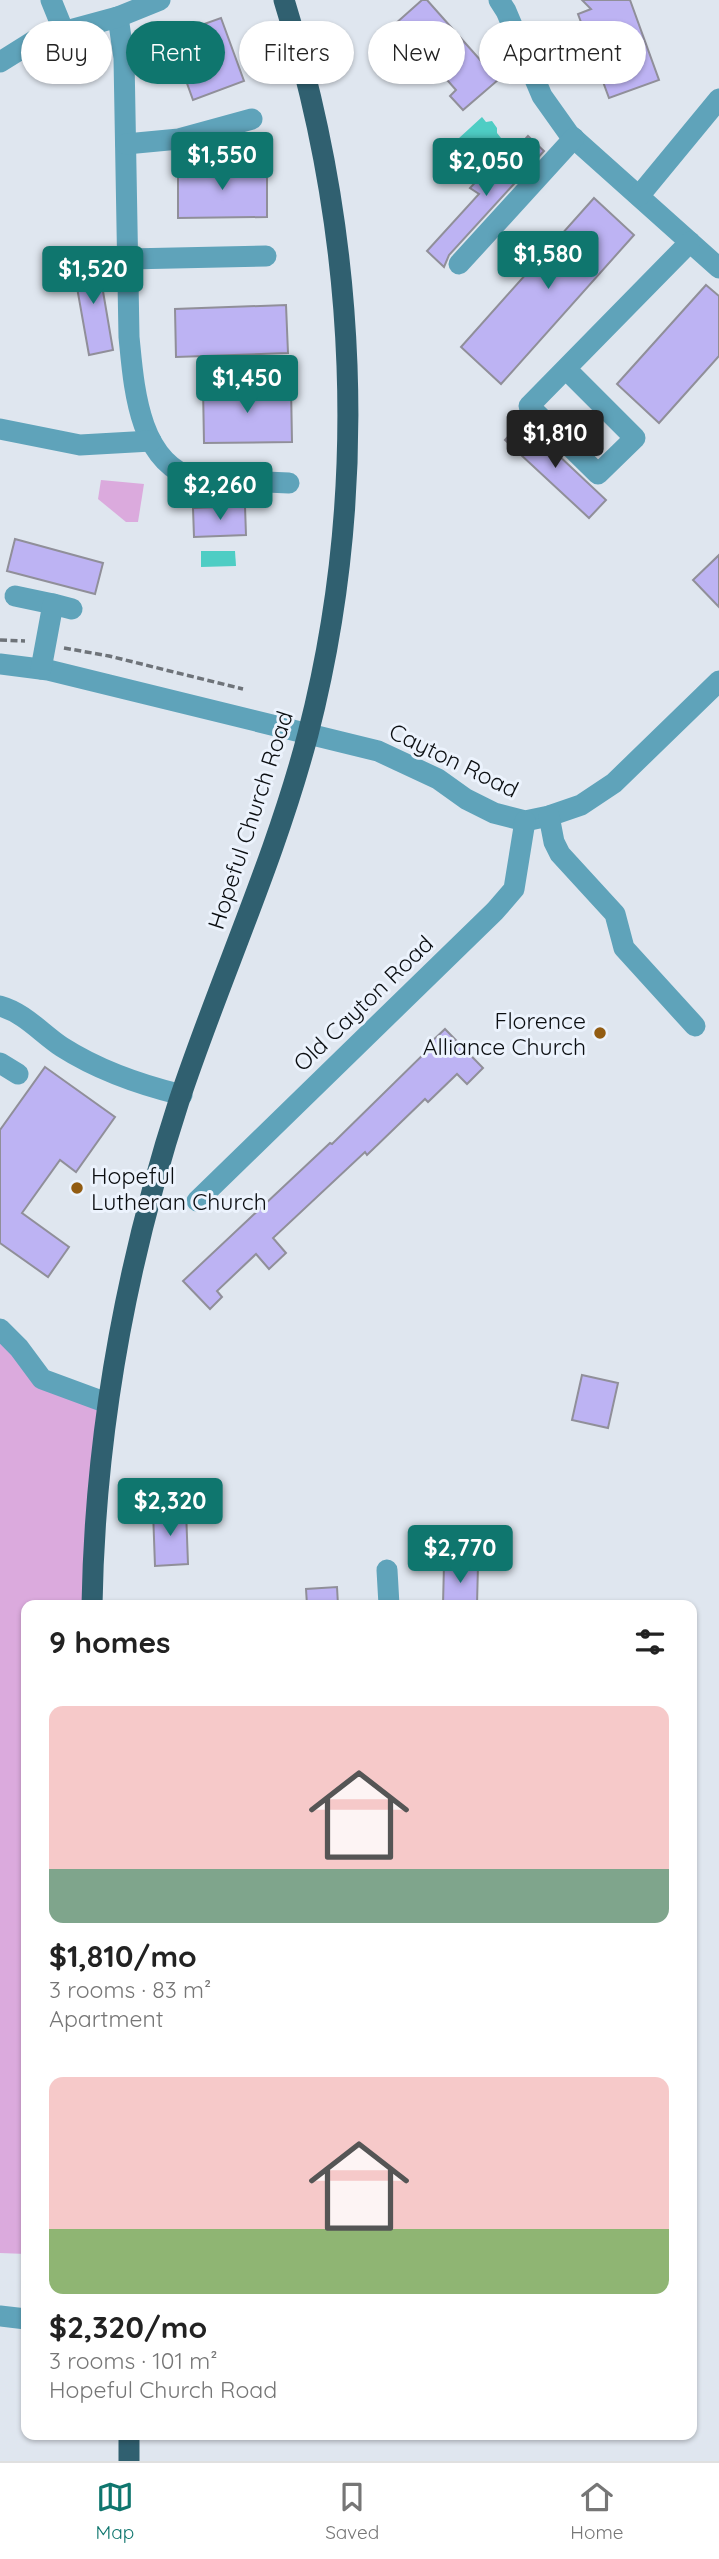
<!DOCTYPE html>
<meta charset="utf-8">
<style>
:root{--surface:#fff;--page:#f2f2f2;--text:#222;--muted:#767676;--line:#e0e0e0;--accent:#0f766e}
body{margin:0;font-family:Quicksand,sans-serif;background:var(--page);color:var(--text);height:100vh;display:flex;flex-direction:column;font-size:26px;white-space:nowrap}
*{box-sizing:border-box;margin:0}
p{font-size:23px;color:var(--muted)}
.icon{flex:none;width:38px;height:38px;fill:none;stroke:currentColor;stroke-width:2;stroke-linecap:round;stroke-linejoin:round}
.map{position:relative;flex:1;overflow:hidden}
.drawer{position:absolute;left:21px;top:1600px;width:676px;height:840px;display:flex;flex-direction:column;background:var(--surface);border-radius:14px;box-shadow:0 2px 5px #0004}
.drawer>*{flex:none}
.guide{position:absolute;left:21px;top:21px;width:677px;height:63px;display:flex;gap:14px}
.price{position:absolute;translate:-50% -60px;padding:0 16px;border-radius:7px;background:var(--accent);color:#fff;font-size:23px;line-height:46px;filter:drop-shadow(0 2px 4px #0008)}
.price::after{content:'';position:absolute;left:50%;top:42px;width:21px;height:16px;margin-left:-10px;background:inherit;clip-path:polygon(0 0,100% 0,50% 100%)}
.price.selected{background:#222;color:#fff}
ul{padding:0;list-style:none}
li{display:grid;align-content:center;gap:14px;height:371px;padding:0 28px}
li span{display:grid;place-items:center;height:217px;border-radius:14px;color:#555}
li>.icon{margin-inline-start:auto}
span .icon{width:126px;height:126px;fill:#fffc;stroke-width:1}
li b{font-size:30px}
h2{display:flex;justify-content:space-between;align-items:center;height:84px;padding:0 28px;font-size:30px}
.pill{padding:0 24px;border-radius:32px;background:var(--surface);box-shadow:0 2px 5px #0004;font-size:24px;line-height:63px}
.pill.selected{background:var(--accent);color:#fff}
.menu{display:flex;justify-content:space-around;align-items:center;height:98px;border-top:2px solid var(--line);background:var(--surface);font-size:19px;color:var(--muted)}
.menu a{display:grid;justify-items:center;gap:4px}
.menu .selected{color:var(--accent)}
.map>svg:first-child{display:block}
</style>
<div class="map">
<svg width="719" height="2461" viewBox="0 0 719 2461">
<rect width="100%" height="100%" fill="#dfe6ef"/>
<g fill="#dbaadd">
<polygon points="101,480 144,484 138,522 126,522 98,499"/>
<polygon points="0,1333 42,1379 107,1403 92,1605 26,1605 26,2254 0,2253"/>
</g>
<g fill="#4ecdc4">
<polygon points="482,117 486,122 492,121 497,128 497,133 501,138 476,161 472,157 463,157 458,150 462,143 458,139"/>
<polygon points="201,551 235,551 236,566 201,567"/>
</g>
<g fill="#bdb3f3" stroke="#908f99" stroke-width="2">
<polygon points="422,0 427,0 498,80 463,110 450,96 456,90 426,56 415,66 386,32"/>
<polygon points="582,0 630,0 659,80 609,98 578,14 591,9"/>
<polygon points="221,18 244,81 193,100 170,36"/>
<polygon points="528,136 544,151 449,255 444,267 427,251 479,194 470,188 483,174 490,178"/>
<polygon points="267,165 267,217 178,218 178,166"/>
<polygon points="594,198 634,235 501,384 461,347"/>
<polygon points="97,256 113,350 89,355 73,265"/>
<polygon points="706,285 719,296 719,356 659,423 617,384"/>
<polygon points="286,305 288,353 176,357 175,309"/>
<polygon points="291,386 292,442 204,443 203,387"/>
<polygon points="522,421 606,500 589,518 505,440"/>
<polygon points="245,506 246,535 194,537 193,508"/>
<polygon points="15,539 103,563 95,594 7,571"/>
<polygon points="719,555 719,607 693,580"/>
<polygon points="445,1029 483,1068 467,1084 457,1074 428,1102 425,1099 367,1155 365,1152 273,1238 286,1253 269,1269 256,1254 217,1291 222,1297 210,1309 183,1281 330,1143 332,1144 434,1044 431,1042"/>
<polygon points="45,1067 115,1117 76,1172 60,1160 22,1213 69,1247 48,1277 0,1243 0,1130"/>
<polygon points="582,1375 618,1383 608,1428 572,1420"/>
<polygon points="186,1510 188,1564 155,1566 153,1511"/>
<polygon points="444,1564 478,1565 477,1605 443,1605"/>
<polygon points="337,1587 338,1605 307,1605 306,1589"/>
</g>
<g fill="none" stroke-linecap="round" stroke-linejoin="round">
<g stroke="#6e7379" stroke-width="3.5" stroke-dasharray="7 3.5" stroke-linecap="butt">
<polyline points="0,640 25,641"/>
<polyline points="64,648 109,656 243,689"/>
</g>
<g stroke="#5fa3ba" stroke-width="21">
<polyline points="51,0 64,32"/>
<polyline points="499,0 506,11 542,96 569,134 719,268"/>
<path d="M118,17L124,58L129,337C134,387 138,463 196,479L289,483"/>
<polyline points="0,62 37,39 118,17 160,0"/>
<polyline points="126,144 179,139 252,119"/>
<polyline points="639,196 719,99"/>
<polyline points="128,259 266,256"/>
<polyline points="459,264 574,138"/>
<polyline points="566,369 635,438 598,474 529,406 690,242"/>
<polyline points="0,429 80,445 151,441"/>
<polyline points="15,596 53,604"/>
<polyline points="0,664 48,670 378,751 438,779 466,799 494,813 525,821 549,816 581,805 614,783 719,681"/>
<polyline points="41,669 53,604 72,609"/>
<polyline points="549,816 554,842 560,854 615,914 624,948 695,1026"/>
<path d="M0,1006C25,1013 41,1033 62,1047C98,1070 141,1085 182,1095"/>
<polyline points="0,1063 18,1074"/>
<polyline points="197,1201 495,911 514,889 525,821"/>
<polyline points="0,1329 19,1348 42,1379 107,1403"/>
<polyline points="387,1570 389,1605"/>
<polyline points="0,2316 26,2319"/>
</g>
<g stroke="#306070" stroke-width="21">
<path d="M92,1605C95,1434 126,1264 179,1101C220,978 275,860 308,734C370,493 358,237 284,0"/>
<polyline points="129,2434 129,2461"/>
</g>
</g>
<g fill="#925c12" stroke="#ecf3fd" stroke-width="2.5">
<circle cx="600" cy="1033" r="7"/>
<circle cx="77" cy="1188" r="7"/>
</g>
<g text-anchor="middle" dominant-baseline="central" stroke-width="6" stroke-linejoin="round" paint-order="stroke">
<g font-size="23" fill="#0b0e11" stroke="#ecf3fd">
<text transform="translate(454 760) rotate(26)">Cayton Road</text>
<text transform="translate(250 820) rotate(-72)">Hopeful Church Road</text>
<text transform="translate(363 1003) rotate(-44)">Old Cayton Road</text>
</g>
<g font-size="23" fill="#0b0e11" stroke="#ecf3fd" text-anchor="end">
<text x="586" y="1020">Florence<tspan x="586" dy="26">Alliance Church</tspan></text>
<text x="91" y="1175" text-anchor="start">Hopeful<tspan x="91" dy="26">Lutheran Church</tspan></text>
</g>
</g>
</svg>
<b class="price" style="left:222px;top:192px">$1,550</b>
<b class="price" style="left:486px;top:198px">$2,050</b>
<b class="price" style="left:548px;top:291px">$1,580</b>
<b class="price" style="left:93px;top:306px">$1,520</b>
<b class="price" style="left:247px;top:415px">$1,450</b>
<b class="price selected" style="left:555px;top:470px">$1,810</b>
<b class="price" style="left:220px;top:522px">$2,260</b>
<b class="price" style="left:170px;top:1538px">$2,320</b>
<b class="price" style="left:460px;top:1585px">$2,770</b>
<div class="guide">
<a class="pill">Buy</a>
<a class="pill selected">Rent</a>
<a class="pill">Filters</a>
<a class="pill">New</a>
<a class="pill">Apartment</a>
</div>
<section class="drawer">
<h2>9 homes<svg class="icon" aria-label="filters" viewBox="0 0 24 24"><path d="M4 7h16M4 17h16"/><circle cx="9" cy="7" r="2"/><circle cx="15" cy="17" r="2"/></svg></h2>
<ul>
<li><span style="background:linear-gradient(#f6c9c9 75%,#7fa58c 0)"><svg class="icon" aria-label="home" viewBox="0 0 24 24"><path d="M3 11l9-7 9 7M6 9v11h12V9"/></svg></span><div><b>$1,810/mo</b><p>3 rooms · 83 m²</p><p>Apartment</p></div></li>
<li><span style="background:linear-gradient(#f6c9c9 70%,#8fb573 0)"><svg class="icon" aria-label="home" viewBox="0 0 24 24"><path d="M3 11l9-7 9 7M6 9v11h12V9"/></svg></span><div><b>$2,320/mo</b><p>3 rooms · 101 m²</p><p>Hopeful Church Road</p></div></li>
</ul>
</section>
</div>
<nav class="menu">
<a class="selected"><svg class="icon" aria-label="map" viewBox="0 0 24 24"><path d="M3 6l6-2 6 2 6-2v14l-6 2-6-2-6 2zM9 4v14M15 6v14"/></svg>Map</a>
<a><svg class="icon" aria-label="saved" viewBox="0 0 24 24"><path d="M7 4h10v16l-5-4-5 4z"/></svg>Saved</a>
<a><svg class="icon" aria-label="home" viewBox="0 0 24 24"><path d="M3 11l9-7 9 7M6 9v11h12V9"/></svg>Home</a>
</nav>
